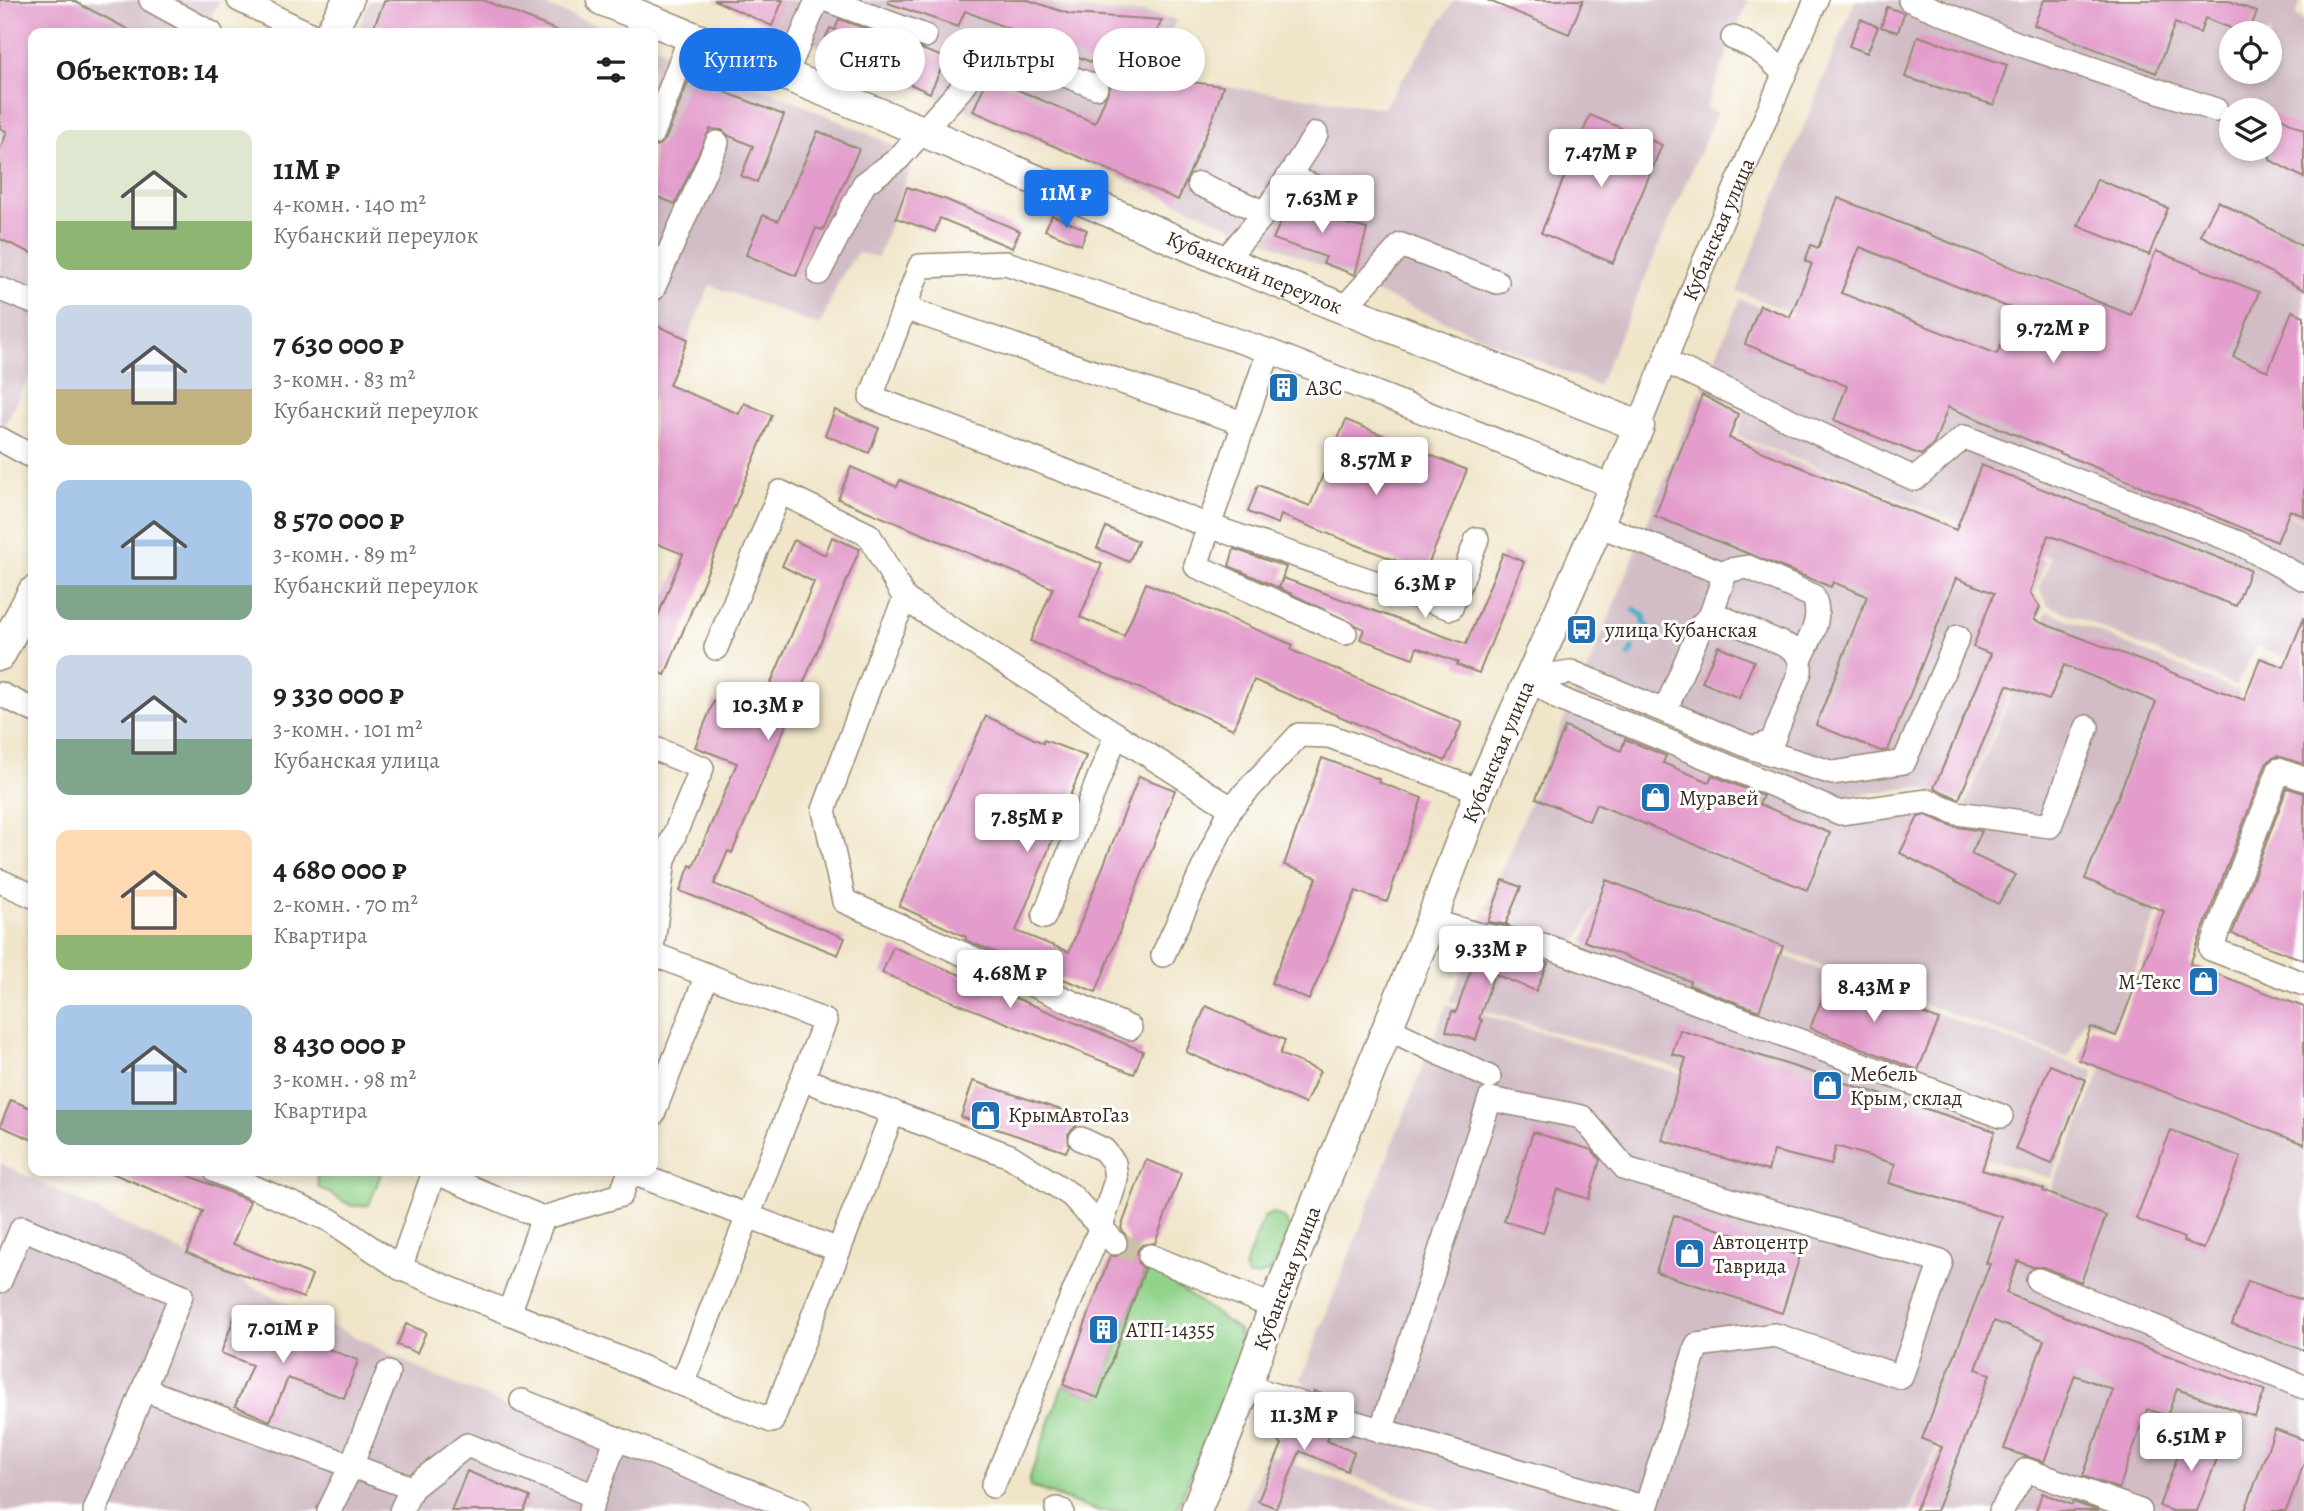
<!DOCTYPE html>
<html lang="ru">
<meta charset="utf-8">
<style>
:root{--surface:#fff;--page:#f6f6f6;--text:#222;--muted:#767676;--accent:#1a73e8}
body{margin:0;font-family:Alegreya,serif;background:var(--page);color:var(--text);height:100vh;display:flex;flex-direction:column;font-size:26px;white-space:nowrap}
*{box-sizing:border-box;margin:0}
p{font-size:23px;color:var(--muted)}
.icon{flex:none;width:38px;height:38px;fill:none;stroke:currentColor;stroke-width:2;stroke-linecap:round;stroke-linejoin:round}
.map{position:relative;flex:1;overflow:hidden}
.panel{position:absolute;left:28px;top:28px;width:630px;height:1148px;display:flex;flex-direction:column;background:var(--surface);border-radius:14px;box-shadow:0 4px 10px #0003}
.panel>*{flex:none}
.top-card{position:absolute;left:679px;top:28px;width:665px;height:63px;display:flex;gap:14px}
.tools{position:absolute;left:2219px;top:21px;display:grid;gap:14px}
.tools a{display:grid;place-items:center;width:63px;height:63px;border-radius:50%;background:var(--surface);box-shadow:0 4px 10px #0003;font-size:35px}
.price{position:absolute;translate:-50% -60px;padding:0 16px;border-radius:7px;background:#fff;color:#222;font-size:23px;line-height:46px;filter:drop-shadow(0 2px 4px #0008)}
.price::after{content:'';position:absolute;left:50%;top:42px;width:21px;height:16px;margin-left:-10px;background:inherit;clip-path:polygon(0 0,100% 0,50% 100%)}
.price.selected{background:var(--accent);color:#fff}
ul{padding:0;list-style:none}
li{display:flex;align-items:center;gap:21px;height:175px;padding:0 28px}
li span{display:grid;place-items:center;flex:none;width:196px;height:140px;border-radius:14px;color:#555}
li>.icon{margin-inline-start:auto}
span .icon{width:84px;height:84px;fill:#fffc;stroke-width:1}
li b{font-size:30px}
h2{display:flex;justify-content:space-between;align-items:center;height:84px;padding:0 28px;font-size:30px}
.pill{padding:0 24px;border-radius:32px;background:var(--surface);box-shadow:0 4px 10px #0003;font-size:24px;line-height:63px}
.pill.selected{background:var(--accent);color:#fff}
.map>svg:first-child{display:block}
</style>
<div class="map">
<svg width="2304" height="1511" viewBox="0 0 2304 1511">
<rect width="100%" height="100%" fill="#fff"/>
<filter id="ink" filterUnits="userSpaceOnUse"><feTurbulence type="fractalNoise" baseFrequency=".0143" numOctaves="2"/><feDisplacementMap in="SourceGraphic" scale="14" xChannelSelector="R" yChannelSelector="G"/><feConvolveMatrix kernelMatrix="1 2 1 2 8 2 1 2 1" color-interpolation-filters="sRGB"/></filter>
<filter id="wash" filterUnits="userSpaceOnUse"><feTurbulence type="fractalNoise" baseFrequency=".00686" numOctaves="4" result="noise"/><feDisplacementMap in="SourceGraphic" scale="28" xChannelSelector="R" yChannelSelector="G"/><feGaussianBlur stdDeviation="1.57" result="paint"/><feColorMatrix in="noise" values="0 0 0 0 0 0 0 0 0 0 0 0 0 0 0 0 0 1.4 0 .05"/><feComposite in="paint" operator="in"/></filter>
<g filter="url(#wash)">
<rect width="100%" height="100%" fill="#f0e5c9"/>
<g fill="#d2bdc6" fill-rule="evenodd">
<polygon points="0,0 220,0 203,33 33,33 33,369 0,434"/>
<polygon points="371,0 527,0 620,33 356,33"/>
<polygon points="714,0 1041,0 1070,9 1149,13 1176,20 1152,77 1383,108 1455,0 1748,0 1706,108 1717,112 1598,386 1349,281 1350,278"/>
<path d="M1855,0H2301L2296,16L2304,20V520L1737,291ZM2231,33H2270V72H2231ZM2231,110H2270V149H2231Z"/>
<polygon points="653,45 796,102 915,155 878,257 857,253 839,280 820,326 710,285 669,384 653,377"/>
<polygon points="1740,299 2304,522 2304,664 2257,646 2236,686 2048,605 2039,588 2051,558 1737,436 1745,410 1702,389"/>
<polygon points="1700,391 1742,412 1733,437 2046,560 2034,594 2043,607 2004,707 1962,803 1917,787 1834,798 1581,687"/>
<polygon points="2047,611 2240,692 2113,1029 2084,1020 2068,1058 1607,884 1575,945 1486,909 1575,692 1834,804 1963,809"/>
<polygon points="1610,891 2095,1072 2051,1178 1450,1001 1485,912 1582,953"/>
<polygon points="1447,1004 2049,1186 1910,1511 1443,1511 1274,1447 1285,1420 1300,1417 1310,1389 1301,1379"/>
<polygon points="2117,1034 2304,1107 2304,1511 1914,1511"/>
<polygon points="0,1163 441,1379 777,1511 0,1511"/>
<polygon points="1267,1454 1421,1511 1244,1511"/>
</g>
<g fill="#92d38b" stroke="#667e54" stroke-width="2">
<polygon points="317,1171 382,1171 369,1205 352,1206 318,1187"/>
<polygon points="1273,1213 1285,1219 1290,1229 1272,1270 1259,1276 1248,1276 1244,1268 1264,1217"/>
<polygon points="1147,1266 1238,1329 1243,1346 1176,1511 1097,1511 1030,1486 1029,1480 1063,1385 1098,1398"/>
</g>
<g fill="none" stroke-linecap="round" stroke-linejoin="round">
<g stroke="#48b0c7" stroke-width="6">
<polyline points="1635,610 1644,616 1644,622 1650,629 1649,634 1641,633 1639,636"/>
<polyline points="1629,655 1632,649"/>
</g>
</g>
<g id="blocks">
<g fill="#e39ccb" fill-rule="evenodd">
<polygon points="0,0 72,0 135,33 33,33 33,254 0,239 0,150 7,132 0,128"/>
<polygon points="385,0 483,0 563,33 371,33"/>
<polygon points="714,0 783,0 772,26"/>
<polygon points="888,0 1028,0 1070,14 1162,20 1136,75 1223,86 1214,115 1178,200 973,111 988,77 1095,123 1116,72 965,11 958,27 888,3"/>
<polygon points="1487,0 1583,0 1569,34"/>
<polygon points="2044,0 2227,0 2257,12 2248,33 2243,33 2205,18 2200,33 2175,23 2156,73 2034,25"/>
<polygon points="1887,7 1904,13 1898,32 1881,27"/>
<polygon points="839,19 946,58 930,93 847,56 844,63 819,52 830,28 835,30"/>
<polygon points="1861,19 1878,27 1867,53 1849,46"/>
<polygon points="1918,36 2007,65 1994,105 1905,77"/>
<polygon points="694,67 710,74 706,85 784,115 757,182 741,176 753,146 729,136 722,130 710,129 675,204 653,195 653,147 661,144 666,138"/>
<polygon points="2270,112 2304,130 2304,178 2270,160"/>
<polygon points="1590,115 1662,145 1613,263 1541,233"/>
<polygon points="818,131 859,149 823,230 816,228 796,276 746,255 763,215 778,221"/>
<polygon points="2097,179 2168,208 2149,255 2078,226"/>
<polygon points="907,187 947,200 1020,231 1012,248 940,218 935,232 896,218"/>
<polygon points="1292,197 1341,218 1339,222 1367,229 1355,275 1323,263 1326,257 1273,239"/>
<path d="M1838,198L2131,315L2156,251L2259,292L2233,357L2268,371L2292,311L2304,316V516L2290,510L2277,542L1948,407L1934,444L1921,455L1834,420L1847,386L1745,344L1760,305L1790,317L1812,264L1805,261L1811,245L1818,248ZM1860,247L2015,310L1997,354L1841,293Z"/>
<polygon points="2218,201 2304,247 2304,290 2200,235"/>
<polygon points="1052,215 1087,230 1081,245 1045,230"/>
<polygon points="653,324 688,339 669,385 739,414 744,403 772,415 665,675 653,670 653,628 683,554 653,542"/>
<polygon points="1702,395 1738,414 1729,438 1956,530 1981,465 2250,570 2236,606 2048,535 2030,593 2040,607 2034,620 2244,700 2260,658 2284,667 2304,617 2304,764 2277,756 2271,759 2266,764 2190,964 2304,1007 2304,1144 2079,1060 2091,1027 2116,1036 2164,911 2085,879 2156,702 2064,665 2049,700 2007,685 1959,799 1934,788 1991,654 1973,647 1994,593 1956,578 1888,750 1881,751 1816,725 1867,596 1833,582 1831,587 1655,516"/>
<polygon points="835,410 879,428 869,453 825,435"/>
<polygon points="1346,420 1467,470 1425,572 1281,515 1278,524 1248,512 1258,485 1310,506"/>
<polygon points="851,467 897,487 900,480 1102,564 1080,617 1124,636 1146,583 1293,645 1291,650 1462,723 1445,761 1254,680 1233,729 1030,641 1053,588 838,499"/>
<polygon points="1106,527 1138,541 1129,562 1097,548"/>
<polygon points="832,537 860,549 732,853 728,851 714,884 845,938 838,955 680,891 690,865 693,867 737,763 695,747 714,701 756,718 814,582 782,566 794,540 825,555"/>
<polygon points="1234,549 1286,567 1279,588 1229,566"/>
<polygon points="1503,553 1524,562 1479,673 1457,665 1458,662 1417,647 1413,658 1360,639 1364,629 1279,588 1283,578 1466,644"/>
<polygon points="1718,646 1754,661 1739,698 1702,682"/>
<polygon points="986,716 1043,743 1044,740 1086,756 1016,931 1069,952 1139,776 1175,790 1096,992 970,942 965,939 966,937 899,906"/>
<polygon points="1565,727 1621,751 1625,739 1666,756 1663,763 1709,782 1712,775 1763,796 1759,804 1830,833 1807,890 1596,804 1589,821 1536,798"/>
<polygon points="1322,758 1379,779 1378,782 1422,798 1387,902 1356,891 1309,1000 1271,983 1317,877 1284,865"/>
<polygon points="2287,788 2304,793 2304,960 2232,934"/>
<polygon points="1926,815 1952,826 1982,831 1971,854 2016,875 1998,904 1900,853 1918,817"/>
<polygon points="1503,880 1521,887 1506,923 1508,925 1488,922"/>
<polygon points="1606,880 1783,946 1759,1011 1689,985 1690,981 1584,941"/>
<polygon points="893,947 1143,1051 1134,1074 882,973"/>
<polygon points="1478,949 1535,958 1548,963 1536,991 1494,974 1479,1019 1482,1020 1476,1040 1446,1031 1452,1011 1456,1012"/>
<polygon points="1831,977 1939,1020 1918,1070 1810,1028"/>
<polygon points="1206,1006 1285,1040 1280,1054 1320,1071 1305,1104 1186,1052"/>
<polygon points="1680,1030 1995,1131 1982,1170 2044,1189 2043,1191 2106,1216 2081,1282 2043,1267 2033,1267 2018,1261 2006,1293 2127,1341 2265,1390 2255,1417 2177,1389 2167,1416 2147,1409 2119,1489 2083,1476 2113,1390 2075,1375 2044,1462 2004,1449 2044,1340 1994,1321 1976,1369 1990,1374 1950,1477 1936,1511 1915,1511 1942,1447 1922,1439 1990,1264 1986,1263 2002,1217 1889,1183 1895,1164 1836,1146 1831,1165 1774,1151 1768,1171 1662,1140 1686,1058 1672,1054"/>
<polygon points="2050,1065 2086,1080 2052,1164 2015,1149"/>
<polygon points="973,1081 1079,1116 1076,1126 1068,1134 1069,1145 1066,1152 961,1117"/>
<polygon points="11,1100 33,1109 33,1140 0,1126"/>
<polygon points="2171,1130 2241,1157 2204,1249 2183,1241 2184,1238 2136,1219"/>
<polygon points="1533,1132 1592,1150 1600,1160 1589,1199 1557,1189 1543,1233 1504,1221"/>
<polygon points="1146,1160 1181,1173 1155,1243 1142,1245 1137,1251 1139,1264 1145,1269 1098,1398 1063,1385 1110,1256 1119,1256 1128,1248 1128,1239 1121,1228"/>
<polygon points="107,1171 178,1171 250,1201 233,1244 312,1275 303,1298 187,1253 203,1211"/>
<polygon points="1674,1215 1800,1256 1782,1313 1656,1272"/>
<polygon points="2248,1281 2304,1301 2304,1350 2232,1324"/>
<polygon points="235,1315 358,1360 344,1398 288,1378 270,1421 235,1406 252,1365 221,1353"/>
<polygon points="406,1324 426,1332 417,1353 397,1345"/>
<polygon points="1314,1391 1342,1402 1342,1404 1333,1403 1327,1406 1323,1412 1322,1420 1325,1426 1331,1430 1327,1441 1354,1452 1347,1471 1300,1451 1276,1508 1258,1501 1282,1444 1279,1443 1286,1424 1299,1430 1303,1419 1312,1419 1321,1411 1321,1402 1313,1393"/>
<polygon points="2188,1429 2223,1443 2197,1511 2172,1511 2159,1506"/>
<polygon points="2275,1429 2304,1440 2304,1463 2286,1511 2245,1511"/>
<polygon points="467,1471 530,1497 524,1511 451,1511"/>
<polygon points="2042,1493 2072,1505 2073,1502 2099,1511 2036,1511"/>
</g>
</g>
</g>
<g filter="url(#ink)">
<use href="#blocks" fill-opacity="0" stroke="#968874" stroke-width="2"/>
<g fill="none" stroke-linecap="round" stroke-linejoin="round">
<polyline stroke="#ccc0a7" stroke-width="23" stroke-dasharray="23 11" stroke-linecap="butt" points="1115,1243 1166,1263"/>
<defs>
<g id="minor">
<polyline points="151,0 211,33"/>
<polyline points="239,0 308,33"/>
<polyline points="827,0 925,36"/>
<polyline points="1910,0 2021,45 2216,110"/>
<path d="M1733,38C1757,47 1767,55 1784,74"/>
<polyline points="786,74 817,0"/>
<polyline points="653,133 691,35"/>
<polyline points="1289,177 1348,199"/>
<polyline points="1199,184 1265,213"/>
<polyline points="1224,261 1265,213 1316,134"/>
<polyline points="819,273 864,184 898,159 961,89 988,45 1096,87"/>
<polyline points="0,289 33,302"/>
<polyline points="653,289 717,143"/>
<polyline points="904,308 1243,423"/>
<polyline points="1343,309 1401,245 1497,282"/>
<polyline points="1269,351 1209,526 871,397 920,266 1006,263 1269,351 1612,486"/>
<polyline points="1665,361 1915,479 1964,437 2239,543 2304,579"/>
<path id="s1" d="M1639,426L1699,274L1816,0"/>
<polyline points="0,439 33,457"/>
<polyline points="1598,525 1725,574 1710,617"/>
<path d="M1725,574L1730,570L1748,567L1813,596C1824,618 1809,640 1800,660"/>
<polyline points="1345,633 1196,566 1209,526 1451,608 1477,539"/>
<polyline points="716,648 780,492 869,535 905,599"/>
<polyline points="1530,678 1558,698 1574,705 1624,723 1840,813 1928,801 1957,813 2050,826 2087,727"/>
<polyline points="1530,678 1571,672 1753,748 1772,742 1800,672 1800,660 1794,649 1719,616 1710,617 1702,624 1665,711"/>
<polyline points="0,694 33,710"/>
<polyline points="653,748 702,768 664,860 653,942"/>
<polyline points="1753,748 1833,773 1904,762 1958,637"/>
<polyline points="2304,779 2279,770 2211,949 2304,984"/>
<polyline points="0,881 33,896"/>
<polyline points="1044,917 1116,735"/>
<polyline points="1431,921 1476,934 1543,945 2001,1116"/>
<polyline points="653,954 825,1021 802,1079 1010,1156 1071,1195 1115,1243"/>
<polyline points="1163,955 1231,808"/>
<polyline points="1130,1028 844,901 824,810 883,649 905,599 1231,808 1299,735 1329,736 1480,791"/>
<polyline points="1387,1028 1489,1077"/>
<polyline points="653,1114 707,975"/>
<polyline points="216,1171 330,1220 400,1268 772,1421 893,1112"/>
<polyline points="630,1172 839,1250"/>
<polyline points="1150,1256 1274,1307"/>
<polyline points="400,1268 434,1172 543,1218 621,1195 630,1171"/>
<polyline points="2038,1280 2304,1387"/>
<polyline points="0,1281 22,1228 181,1295 95,1511"/>
<polyline points="509,1313 543,1218"/>
<polyline points="682,1384 802,1079"/>
<polyline points="1246,1386 1308,1406"/>
<polyline points="145,1390 412,1488 467,1445 595,1496 590,1511"/>
<polyline points="522,1401 799,1511"/>
<polyline points="1336,1417 1646,1508 1697,1345 1775,1335 1901,1377 1941,1262 1626,1169 1582,1117 1490,1099 1381,1431"/>
<polyline points="993,1486 1101,1227 1116,1180 1114,1163 1104,1150 1081,1139"/>
<polyline points="595,1496 616,1440"/>
<polyline points="1057,1509 1062,1511"/>
<polyline points="329,1511 351,1466 388,1373"/>
<polyline points="401,1511 412,1488"/>
<polyline points="2001,1511 2026,1470 2140,1511"/>
</g>
<g id="major">
<path id="s2" d="M602,0L922,131L1224,261L1639,426L1598,525L1480,791L1431,921L1274,1307L1246,1386L1196,1511"/>
<polyline points="330,33 348,0"/>
<polyline points="0,655 33,592"/>
</g>
</defs>
<use href="#minor" stroke="#968874" stroke-width="26"/>
<use href="#major" stroke="#968874" stroke-width="33"/>
<use href="#minor" stroke="#fff" stroke-width="23"/>
<use href="#major" stroke="#fff" stroke-width="30"/>
</g>
</g>
<defs>
<symbol id="building-square" viewBox="-11 -11 22 22"><rect x="-9" y="-9" width="18" height="18" rx="4" fill="#1f6fb2" stroke="#fff"/><path d="M-4-6H4V6H1V3H-1V6H-4ZM-2.5-4.3h1.7v1.8h-1.7ZM.8-4.3h1.7v1.8H.8ZM-2.5-1h1.7V.8h-1.7ZM.8-1h1.7V.8H.8Z" fill="#fff"/></symbol>
<symbol id="bus-square" viewBox="-11 -11 22 22"><rect x="-9" y="-9" width="18" height="18" rx="4" fill="#1f6fb2" stroke="#fff"/><path d="M-5-6H5V4H4V6H2V4H-2V6H-4V4H-5ZM-3.5-4V0h7V-4ZM-3.5 1.2v1.5H-2V1.2ZM2 1.2v1.5H3.5V1.2Z" fill="#fff"/></symbol>
<symbol id="shop-square" viewBox="-11 -11 22 22"><rect x="-9" y="-9" width="18" height="18" rx="4" fill="#1f6fb2" stroke="#fff"/><path d="M-5-2.5h2.3a2.7 3.5 0 0 1 5.4 0H5L5.5 6h-11ZM-1.5-2.5h3a1.5 2.3 0 0 0-3 0Z" fill="#fff"/></symbol>
</defs>
<g fill-rule="evenodd">
<use href="#building-square" x="1266" y="370" width="35" height="35"/>
<use href="#bus-square" x="1564" y="612" width="35" height="35"/>
<use href="#shop-square" x="1638" y="780" width="35" height="35"/>
<use href="#shop-square" x="2186" y="964" width="35" height="35"/>
<use href="#shop-square" x="1810" y="1068" width="35" height="35"/>
<use href="#shop-square" x="968" y="1098" width="35" height="35"/>
<use href="#shop-square" x="1672" y="1236" width="35" height="35"/>
<use href="#building-square" x="1086" y="1312" width="35" height="35"/>
</g>
<g text-anchor="middle" dominant-baseline="central" stroke-width="6" stroke-linejoin="round" paint-order="stroke">
<g font-size="21" fill="#3b2a1e" stroke="#fff">
<text stroke="none"><textPath href="#s1" startOffset="212">Кубанская улица</textPath></text>
<text stroke="none"><textPath href="#s2" startOffset="707">Кубанский переулок</textPath></text>
<text transform="translate(1498 752) rotate(-67)">Кубанская улица</text>
<text transform="translate(1287 1278) rotate(-69)">Кубанская улица</text>
</g>
<g font-size="21" fill="#3b2a1e" stroke="#fff" text-anchor="start">
<text x="1306" y="388">АЗС</text>
<text x="1605" y="630">улица Кубанская</text>
<text x="1679" y="798">Муравей</text>
<text x="2181" y="982" text-anchor="end">М-Текс</text>
<text x="1850" y="1074">Мебель<tspan x="1850" dy="24">Крым, склад</tspan></text>
<text x="1008" y="1115">КрымАвтоГаз</text>
<text x="1713" y="1242">Автоцентр<tspan x="1713" dy="24">Таврида</tspan></text>
<text x="1126" y="1330">АТП-14355</text>
</g>
</g>
</svg>
<div class="tools">
<a><svg class="icon" aria-label="locate" viewBox="0 0 24 24"><circle cx="12" cy="12" r="6"/><path d="M12 2v4M12 18v4M2 12h4M18 12h4"/></svg></a>
<a><svg class="icon" aria-label="layers" viewBox="0 0 24 24"><path d="M12 4l9 5-9 5-9-5zM3 14l9 5 9-5"/></svg></a>
</div>
<b class="price" style="left:1601px;top:189px">7.47M ₽</b>
<b class="price selected" style="left:1066px;top:230px">11M ₽</b>
<b class="price" style="left:1322px;top:235px">7.63M ₽</b>
<b class="price" style="left:2053px;top:365px">9.72M ₽</b>
<b class="price" style="left:1376px;top:497px">8.57M ₽</b>
<b class="price" style="left:1425px;top:620px">6.3M ₽</b>
<b class="price" style="left:768px;top:742px">10.3M ₽</b>
<b class="price" style="left:1027px;top:854px">7.85M ₽</b>
<b class="price" style="left:1491px;top:986px">9.33M ₽</b>
<b class="price" style="left:1010px;top:1010px">4.68M ₽</b>
<b class="price" style="left:1874px;top:1024px">8.43M ₽</b>
<b class="price" style="left:283px;top:1365px">7.01M ₽</b>
<b class="price" style="left:1304px;top:1452px">11.3M ₽</b>
<b class="price" style="left:2191px;top:1473px">6.51M ₽</b>
<div class="top-card">
<a class="pill selected">Купить</a>
<a class="pill">Снять</a>
<a class="pill">Фильтры</a>
<a class="pill">Новое</a>
</div>
<section class="panel">
<h2>Объектов: 14<svg class="icon" aria-label="filters" viewBox="0 0 24 24"><path d="M4 7h16M4 17h16"/><circle cx="9" cy="7" r="2"/><circle cx="15" cy="17" r="2"/></svg></h2>
<ul>
<li><span style="background:linear-gradient(#dfe7d0 65%,#8fb573 0)"><svg class="icon" aria-label="home" viewBox="0 0 24 24"><path d="M3 11l9-7 9 7M6 9v11h12V9"/></svg></span><div><b>11M ₽</b><p>4-комн. · 140 m²</p><p>Кубанский переулок</p></div></li>
<li><span style="background:linear-gradient(#c9d6e8 60%,#c2b280 0)"><svg class="icon" aria-label="home" viewBox="0 0 24 24"><path d="M3 11l9-7 9 7M6 9v11h12V9"/></svg></span><div><b>7 630 000 ₽</b><p>3-комн. · 83 m²</p><p>Кубанский переулок</p></div></li>
<li><span style="background:linear-gradient(#a9c7e8 75%,#7fa58c 0)"><svg class="icon" aria-label="home" viewBox="0 0 24 24"><path d="M3 11l9-7 9 7M6 9v11h12V9"/></svg></span><div><b>8 570 000 ₽</b><p>3-комн. · 89 m²</p><p>Кубанский переулок</p></div></li>
<li><span style="background:linear-gradient(#c9d6e8 60%,#7fa58c 0)"><svg class="icon" aria-label="home" viewBox="0 0 24 24"><path d="M3 11l9-7 9 7M6 9v11h12V9"/></svg></span><div><b>9 330 000 ₽</b><p>3-комн. · 101 m²</p><p>Кубанская улица</p></div></li>
<li><span style="background:linear-gradient(#ffd9b3 75%,#8fb573 0)"><svg class="icon" aria-label="home" viewBox="0 0 24 24"><path d="M3 11l9-7 9 7M6 9v11h12V9"/></svg></span><div><b>4 680 000 ₽</b><p>2-комн. · 70 m²</p><p>Квартира</p></div></li>
<li><span style="background:linear-gradient(#a9c7e8 75%,#7fa58c 0)"><svg class="icon" aria-label="home" viewBox="0 0 24 24"><path d="M3 11l9-7 9 7M6 9v11h12V9"/></svg></span><div><b>8 430 000 ₽</b><p>3-комн. · 98 m²</p><p>Квартира</p></div></li>
</ul>
</section>
</div>
